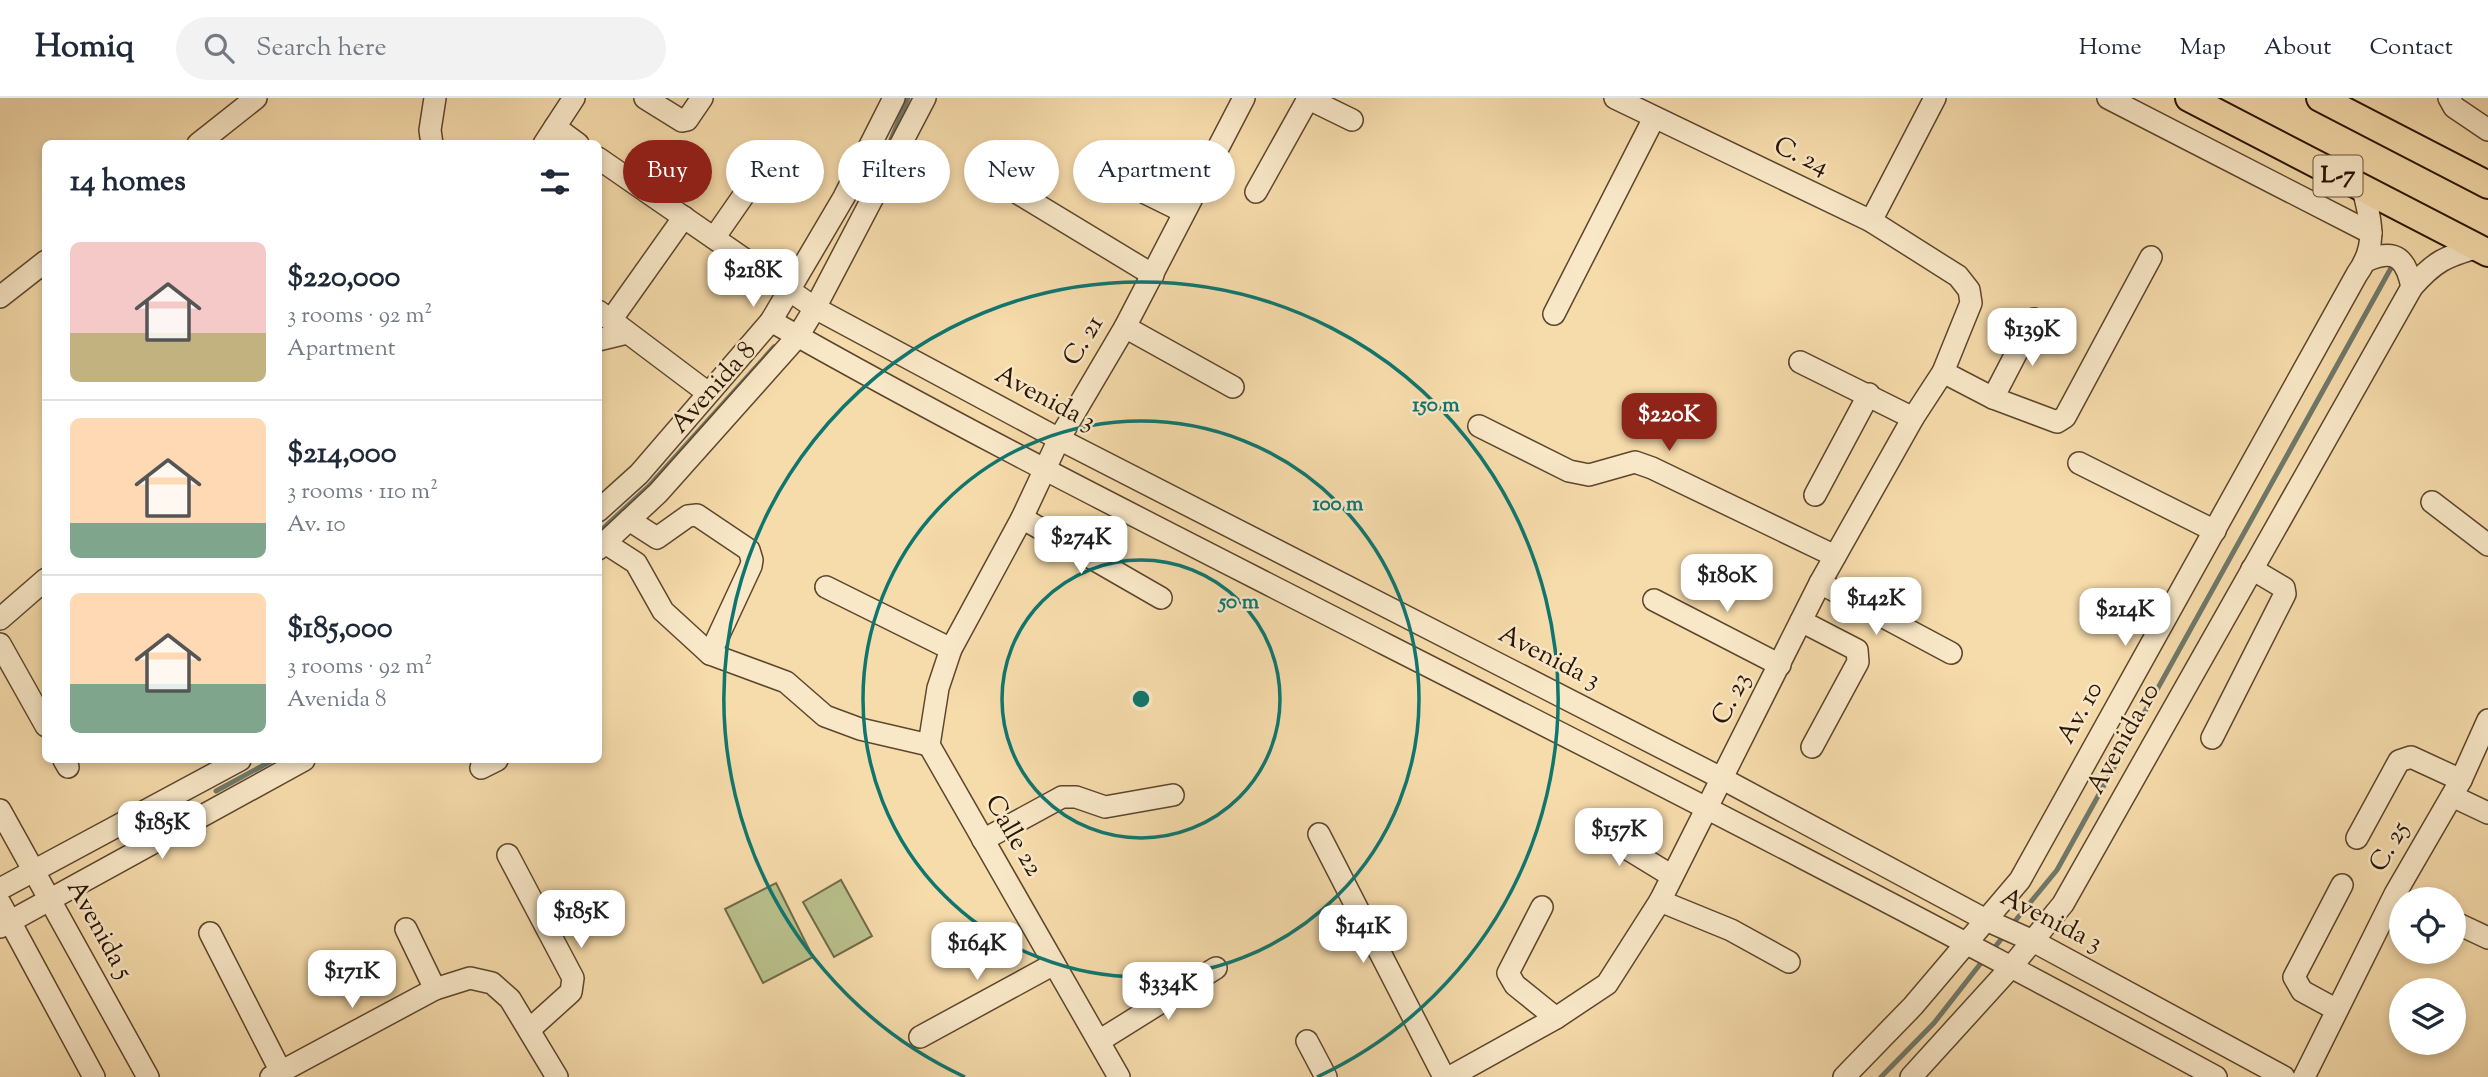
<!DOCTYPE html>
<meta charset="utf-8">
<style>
:root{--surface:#fff;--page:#f2f2f3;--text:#1f2937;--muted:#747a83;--line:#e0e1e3;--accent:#8f2418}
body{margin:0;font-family:"Sorts Mill Goudy",serif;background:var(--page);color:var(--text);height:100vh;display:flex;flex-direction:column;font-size:26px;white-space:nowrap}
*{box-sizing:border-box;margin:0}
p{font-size:23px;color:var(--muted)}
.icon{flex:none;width:38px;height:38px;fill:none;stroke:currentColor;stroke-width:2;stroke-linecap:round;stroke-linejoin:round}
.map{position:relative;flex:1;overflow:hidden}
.details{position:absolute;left:42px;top:42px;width:560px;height:623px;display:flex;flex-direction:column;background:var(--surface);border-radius:10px;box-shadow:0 4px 10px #0003}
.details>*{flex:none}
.guide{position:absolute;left:623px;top:42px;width:665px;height:63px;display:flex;gap:14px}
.fabs{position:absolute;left:2389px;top:789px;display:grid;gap:14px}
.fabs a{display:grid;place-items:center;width:77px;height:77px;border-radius:50%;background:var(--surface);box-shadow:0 4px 10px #0003;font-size:35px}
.price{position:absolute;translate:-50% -60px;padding:0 16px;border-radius:14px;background:#fff;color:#222;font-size:23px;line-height:46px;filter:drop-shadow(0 2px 4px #0008)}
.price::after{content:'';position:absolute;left:50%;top:42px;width:21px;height:16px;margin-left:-10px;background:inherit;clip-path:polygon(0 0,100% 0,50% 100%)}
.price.current{background:var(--accent);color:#fff}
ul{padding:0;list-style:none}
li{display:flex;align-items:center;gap:21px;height:175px;padding:0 28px}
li+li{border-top:2px solid var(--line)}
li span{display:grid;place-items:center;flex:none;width:196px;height:140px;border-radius:10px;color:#555}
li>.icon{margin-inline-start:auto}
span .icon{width:84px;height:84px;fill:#fffc;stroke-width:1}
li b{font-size:30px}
h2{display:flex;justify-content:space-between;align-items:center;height:84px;padding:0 28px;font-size:30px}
.chip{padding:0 24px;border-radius:32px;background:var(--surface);box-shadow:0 4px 10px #0003;font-size:24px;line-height:63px}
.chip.current{background:var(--accent);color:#fff}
header{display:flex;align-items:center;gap:42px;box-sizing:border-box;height:98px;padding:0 35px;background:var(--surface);border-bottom:2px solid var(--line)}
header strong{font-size:33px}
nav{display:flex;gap:38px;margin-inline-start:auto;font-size:24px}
.search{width:490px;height:63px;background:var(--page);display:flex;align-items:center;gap:18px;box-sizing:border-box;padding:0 24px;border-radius:38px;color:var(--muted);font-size:26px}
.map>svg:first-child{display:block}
</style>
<header>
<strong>Homiq</strong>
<div class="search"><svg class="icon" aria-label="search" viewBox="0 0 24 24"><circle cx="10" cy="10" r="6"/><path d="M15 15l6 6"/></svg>Search here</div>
<nav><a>Home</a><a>Map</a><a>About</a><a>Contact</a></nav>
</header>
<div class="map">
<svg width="2488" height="979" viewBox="0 0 2488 979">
<rect width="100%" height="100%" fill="#f6dbab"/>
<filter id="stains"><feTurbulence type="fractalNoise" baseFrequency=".00286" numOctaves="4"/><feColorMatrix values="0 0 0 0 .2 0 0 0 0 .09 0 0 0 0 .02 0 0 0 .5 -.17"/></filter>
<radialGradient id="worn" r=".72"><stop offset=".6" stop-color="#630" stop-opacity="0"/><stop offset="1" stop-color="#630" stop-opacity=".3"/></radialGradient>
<g fill="#b9c18c" stroke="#716a48" stroke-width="2">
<polygon points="841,782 872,838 834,859 803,804"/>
<polygon points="776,785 813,859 763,885 725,811"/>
</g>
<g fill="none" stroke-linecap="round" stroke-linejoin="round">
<g stroke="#6f786a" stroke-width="5">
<polyline points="888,49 908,0"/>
<polyline points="598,435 650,387 774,249"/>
<polyline points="216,693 273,662"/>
<polyline points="2015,823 2057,772 2391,170"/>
<polyline points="1995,849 2002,840"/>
<polyline points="1881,979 1934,925 1981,865"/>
</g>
<defs>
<g id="minor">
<polyline points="645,0 682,23 687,22 702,0"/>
<polyline points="1307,0 1352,22"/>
<polyline points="2108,0 2371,135"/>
<polyline points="2449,0 2454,9 2488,32"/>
<polyline points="555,29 574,0"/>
<polyline points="198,46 256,0"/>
<polyline points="432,46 430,32 435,0"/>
<polyline points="544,46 555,29 578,46"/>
<polyline points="598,60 815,210 1059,341 1723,681 1986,822 2033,843 2284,979"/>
<polyline points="1099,72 1184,114"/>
<polyline points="993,80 1153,177"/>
<polyline points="1256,94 1308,1"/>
<polyline points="1871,123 1935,0"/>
<polyline points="714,140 746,94"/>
<path d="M2368,162C2397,150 2406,162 2412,189"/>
<polyline points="0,199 46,163"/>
<polyline points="598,213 611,222 684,119"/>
<polyline points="1554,216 1654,20"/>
<polyline points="611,222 708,295"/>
<path d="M771,223C973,338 1181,441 1387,547C1665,688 1942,830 2216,979"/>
<polyline points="1125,229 1233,289"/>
<polyline points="598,242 627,235"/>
<polyline points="1800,264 1913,320"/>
<polyline points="1943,274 1993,300 2057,324 2065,319 2151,159"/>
<polyline points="1993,300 2034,221"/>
<polyline points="1479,328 1569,373 1589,377 1635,364 1652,370 1835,458"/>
<polyline points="2079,365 2215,433"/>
<polyline points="1815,397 1869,296"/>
<polyline points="2432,404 2488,447"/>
<polyline points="598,413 639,376 771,223 844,99 894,0"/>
<polyline points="1022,420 1161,500"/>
<polyline points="629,422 657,440 688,418 697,417 749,452 752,462 751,468 710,556"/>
<polyline points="605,445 636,465 663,513 710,556 786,584 825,618 860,631 929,647"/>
<polyline points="598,451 658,395 798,238 815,210 925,0"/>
<polyline points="1820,485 1951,555"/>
<polyline points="826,489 951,551"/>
<polyline points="1654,502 1780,567"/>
<polyline points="0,521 46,481"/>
<polyline points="1801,523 1857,552 1858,564 1812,649"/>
<polyline points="0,546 46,628"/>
<polyline points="2212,640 2285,496 2284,490 2252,471"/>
<polyline points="64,662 68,669"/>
<polyline points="481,670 497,662"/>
<polyline points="2452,698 2488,715"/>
<polyline points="0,712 148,979"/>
<polyline points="1587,726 1672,778"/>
<polyline points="1319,736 1444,979"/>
<polyline points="2357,740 2399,663 2411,659 2461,682"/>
<polyline points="983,742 1062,699 1076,699 1105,709 1173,697"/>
<polyline points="508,757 573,880 571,894 530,931"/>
<polyline points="0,791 240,662"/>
<polyline points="1660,803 1731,832 1789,864"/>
<polyline points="0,805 94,979"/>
<polyline points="1542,809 1508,875 1515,887 1556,920"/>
<polyline points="2454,824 2488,840"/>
<polyline points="0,829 304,662"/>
<polyline points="406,831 435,891"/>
<polyline points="210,835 281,974"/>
<polyline points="2337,912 2302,893 2294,879 2342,787"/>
<polyline points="920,939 1054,866"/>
<polyline points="1099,943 1216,870"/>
<polyline points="1307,943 1326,979"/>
<polyline points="271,979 435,891 470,880 492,885 510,901 557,979"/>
<polyline points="1119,979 929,647 938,590 951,551 1022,420 1059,341 1125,229 1244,0"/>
<polyline points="1450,979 1556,920 1607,886 1660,803 1820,485 1913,320 1943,274 1971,205 1969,192 1958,178 1871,123 1615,0"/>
<path d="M1844,979L1913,908L2020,782L2357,176C2378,147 2371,123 2363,91"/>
<path d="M1911,979L2012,868L2063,806L2412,189C2435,163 2445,159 2478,149"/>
<polyline points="2304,979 2395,796 2461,682 2488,622"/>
</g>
<g id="major">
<polyline points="2189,0 2488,155"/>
<polyline points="2320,0 2488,87"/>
</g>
</defs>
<use href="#minor" stroke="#5c462d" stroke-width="24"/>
<use href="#major" stroke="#291403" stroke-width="30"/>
<use href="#minor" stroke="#f9e8c8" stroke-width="21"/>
<use href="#major" stroke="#f6dbab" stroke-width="26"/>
</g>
<g fill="none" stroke="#0f766e" stroke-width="3.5">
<circle cx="1141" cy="601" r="139"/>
<circle cx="1141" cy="601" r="278"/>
<path d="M965 979A417 417 0 1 1 1317 979"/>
</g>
<g text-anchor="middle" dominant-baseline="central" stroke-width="5" stroke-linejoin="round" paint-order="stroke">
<rect fill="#f9e8c8" stroke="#67543e" stroke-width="2" x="2313.5" y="57.5" width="49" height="41" rx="5"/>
<g font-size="24" font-weight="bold" fill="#291403">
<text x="2338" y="78">L-7</text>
</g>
<g font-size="26" fill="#291403" stroke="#f9e8c8">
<text transform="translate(1801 59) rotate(25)">C. 24</text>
<text transform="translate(1084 243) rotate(-59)">C. 21</text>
<text transform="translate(714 290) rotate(-48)">Avenida 8</text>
<text transform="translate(1045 301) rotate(28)">Avenida 3</text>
<text transform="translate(1549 560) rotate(27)">Avenida 3</text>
<text transform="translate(1732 601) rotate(-63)">C. 23</text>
<text transform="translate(2081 615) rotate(-61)">Av. 10</text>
<text transform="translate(2124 641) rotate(-61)">Avenida 10</text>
<text transform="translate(1013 738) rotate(60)">Calle 22</text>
<text transform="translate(2390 749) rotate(-60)">C. 25</text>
<text transform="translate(2051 823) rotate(27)">Avenida 3</text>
<text transform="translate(99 832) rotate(61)">Avenida 5</text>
</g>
</g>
<circle cx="1141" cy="601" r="10" fill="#0f766e" stroke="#f9e8c8" stroke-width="3.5"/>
<g font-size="21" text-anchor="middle" font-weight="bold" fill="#0f766e" stroke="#f9e8c8" stroke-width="5" stroke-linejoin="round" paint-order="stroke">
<text x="1436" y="313">150 m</text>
<text x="1338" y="412">100 m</text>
<text x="1239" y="510">50 m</text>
</g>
<rect width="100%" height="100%" filter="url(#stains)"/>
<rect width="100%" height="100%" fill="url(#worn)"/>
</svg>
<div class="fabs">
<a><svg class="icon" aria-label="locate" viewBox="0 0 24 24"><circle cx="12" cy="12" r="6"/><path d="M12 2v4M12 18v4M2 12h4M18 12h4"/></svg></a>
<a><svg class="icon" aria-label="layers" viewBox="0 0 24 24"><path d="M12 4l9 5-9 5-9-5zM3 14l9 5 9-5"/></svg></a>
</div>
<b class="price" style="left:753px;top:211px">$218K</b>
<b class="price" style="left:2032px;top:270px">$139K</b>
<b class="price current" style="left:1669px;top:355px">$220K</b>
<b class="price" style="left:1081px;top:478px">$274K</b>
<b class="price" style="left:1727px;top:516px">$180K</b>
<b class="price" style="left:1876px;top:539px">$142K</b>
<b class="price" style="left:2125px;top:550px">$214K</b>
<b class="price" style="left:162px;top:763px">$185K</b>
<b class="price" style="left:1619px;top:770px">$157K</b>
<b class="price" style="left:581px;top:852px">$185K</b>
<b class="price" style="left:1363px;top:867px">$141K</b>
<b class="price" style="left:977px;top:884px">$164K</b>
<b class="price" style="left:352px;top:912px">$171K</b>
<b class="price" style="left:1168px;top:924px">$334K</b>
<div class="guide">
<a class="chip current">Buy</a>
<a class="chip">Rent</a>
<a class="chip">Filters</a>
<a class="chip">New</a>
<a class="chip">Apartment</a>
</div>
<section class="details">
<h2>14 homes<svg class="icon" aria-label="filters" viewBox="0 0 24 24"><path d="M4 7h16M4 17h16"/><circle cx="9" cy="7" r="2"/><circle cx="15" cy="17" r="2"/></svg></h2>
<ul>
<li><span style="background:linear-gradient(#f6c9c9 65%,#c2b280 0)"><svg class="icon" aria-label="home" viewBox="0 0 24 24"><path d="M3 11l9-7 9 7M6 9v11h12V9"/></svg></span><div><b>$220,000</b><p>3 rooms · 92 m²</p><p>Apartment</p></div></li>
<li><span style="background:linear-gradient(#ffd9b3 75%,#7fa58c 0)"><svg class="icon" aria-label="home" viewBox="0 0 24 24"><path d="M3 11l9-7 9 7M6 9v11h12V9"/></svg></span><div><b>$214,000</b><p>3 rooms · 110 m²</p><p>Av. 10</p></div></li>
<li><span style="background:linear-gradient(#ffd9b3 65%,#7fa58c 0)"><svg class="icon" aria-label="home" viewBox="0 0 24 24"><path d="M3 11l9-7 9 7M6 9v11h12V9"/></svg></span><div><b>$185,000</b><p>3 rooms · 92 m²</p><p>Avenida 8</p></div></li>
</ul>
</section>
</div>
